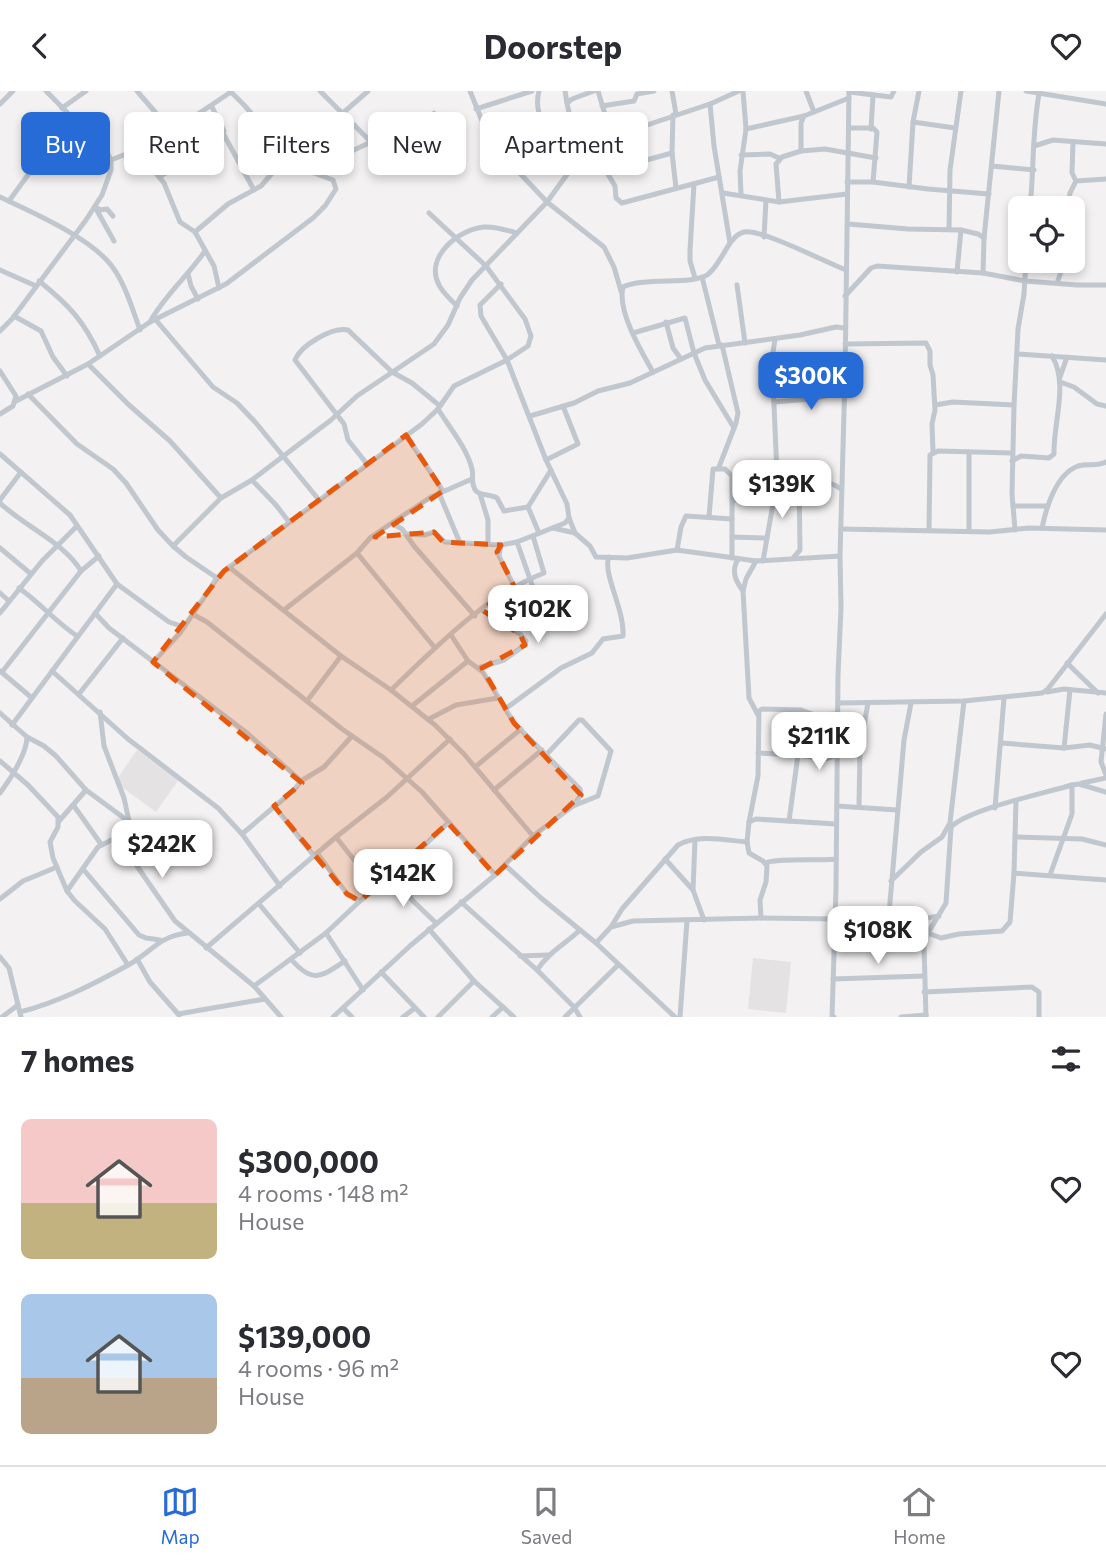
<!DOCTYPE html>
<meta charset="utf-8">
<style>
:root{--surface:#fff;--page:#f7f7f7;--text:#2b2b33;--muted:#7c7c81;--line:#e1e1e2;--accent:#276bd7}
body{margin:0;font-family:Commissioner,sans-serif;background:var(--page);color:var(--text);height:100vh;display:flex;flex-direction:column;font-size:26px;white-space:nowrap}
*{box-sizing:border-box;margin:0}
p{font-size:23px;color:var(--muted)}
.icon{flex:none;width:38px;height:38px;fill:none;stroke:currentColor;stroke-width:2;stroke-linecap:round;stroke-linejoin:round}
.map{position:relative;height:926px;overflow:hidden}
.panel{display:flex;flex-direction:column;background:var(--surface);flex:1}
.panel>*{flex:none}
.banner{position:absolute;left:21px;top:21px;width:700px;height:63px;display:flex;gap:14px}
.controls{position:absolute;left:1008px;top:105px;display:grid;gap:14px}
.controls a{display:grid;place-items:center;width:77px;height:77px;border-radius:10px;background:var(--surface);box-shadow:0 4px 10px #0003;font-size:35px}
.price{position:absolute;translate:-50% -60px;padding:0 16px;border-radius:14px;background:#fff;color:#222;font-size:23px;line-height:46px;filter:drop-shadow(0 2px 4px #0008)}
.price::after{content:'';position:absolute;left:50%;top:42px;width:21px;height:16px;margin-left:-10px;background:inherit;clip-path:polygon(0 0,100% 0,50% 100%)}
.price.selected{background:var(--accent);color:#fff}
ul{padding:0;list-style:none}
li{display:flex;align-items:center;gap:21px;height:175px;padding:0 21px}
li span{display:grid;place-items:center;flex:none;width:196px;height:140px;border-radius:10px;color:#555}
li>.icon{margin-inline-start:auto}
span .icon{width:84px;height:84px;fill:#fffc;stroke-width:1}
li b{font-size:30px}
h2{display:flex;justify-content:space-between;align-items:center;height:84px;padding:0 21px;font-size:30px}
.chip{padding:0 24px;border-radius:10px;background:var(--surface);box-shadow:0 4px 10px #0003;font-size:24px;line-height:63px}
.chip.selected{background:var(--accent);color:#fff}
header{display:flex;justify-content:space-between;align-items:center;height:91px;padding:0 21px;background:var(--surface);font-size:32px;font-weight:700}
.tabs{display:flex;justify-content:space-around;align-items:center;height:98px;border-top:2px solid var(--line);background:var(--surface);font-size:19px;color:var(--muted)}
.tabs a{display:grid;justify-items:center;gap:4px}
.tabs .selected{color:var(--accent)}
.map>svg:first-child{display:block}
</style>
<header><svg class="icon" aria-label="back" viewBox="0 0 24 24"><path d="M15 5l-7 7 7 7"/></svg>Doorstep<svg class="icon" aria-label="heart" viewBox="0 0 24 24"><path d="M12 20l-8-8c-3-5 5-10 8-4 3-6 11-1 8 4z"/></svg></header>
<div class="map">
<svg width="1106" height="926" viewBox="0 0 1106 926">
<rect width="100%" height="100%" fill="#f3f1f1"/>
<g fill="#e4e2e2">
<polygon points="137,659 179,688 156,721 115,691"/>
<polygon points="753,867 791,871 786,922 748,918"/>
</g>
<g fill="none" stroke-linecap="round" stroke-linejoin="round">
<g stroke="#c0c7ce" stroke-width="5">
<polyline points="137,0 156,22 168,43"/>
<polyline points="320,0 371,51"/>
<polyline points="470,0 489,47 497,62 511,73 547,111 604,156 614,176 621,200"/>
<path d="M539,0C533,22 546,41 561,57"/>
<polyline points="565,0 567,12"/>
<polyline points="598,0 611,43"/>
<polyline points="672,0 676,23"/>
<polyline points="743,0 746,38"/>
<polyline points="806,0 814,21"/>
<polyline points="1026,0 1106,13"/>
<polyline points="849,1 891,6 894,0"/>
<polyline points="0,13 13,0"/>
<polyline points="602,15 634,10 637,3 654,0"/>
<polyline points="62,17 86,0"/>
<polyline points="476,18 532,0"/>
<polyline points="343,22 368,0"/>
<polyline points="673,24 672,62 676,97"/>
<polyline points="190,29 206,57"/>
<polyline points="913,31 955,37"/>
<polyline points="849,37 873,37 877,41 873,91"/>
<polyline points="871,38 873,4"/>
<polyline points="224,44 254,99"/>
<polyline points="1073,51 1072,82 1076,90"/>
<polyline points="1034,55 1053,49 1106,53"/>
<polyline points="560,56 573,41 567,12 572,8 594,0"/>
<polyline points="137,59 164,92 180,131 195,141 214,175 219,197"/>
<polyline points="801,60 801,32 804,25"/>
<polyline points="741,64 770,63 779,67"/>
<polyline points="111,69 156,51 231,1"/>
<polyline points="572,73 606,80 672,62"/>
<polyline points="992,75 1034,79"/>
<polyline points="606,80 615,95 616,107 622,112 719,86"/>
<polyline points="319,82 337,67 371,51 398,49 439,35 434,22"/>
<polyline points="159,86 221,49 224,40 212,16"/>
<polyline points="847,91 873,91 928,98 989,103"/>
<polyline points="694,93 690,159 690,170 695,187"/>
<polyline points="909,96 913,31 919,0"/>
<polyline points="723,102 779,111 847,103"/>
<polyline points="741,103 740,80 746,38 804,25 849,7"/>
<path d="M0,106C32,121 89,146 111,174C125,192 132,217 140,239"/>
<polyline points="9,110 70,26"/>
<polyline points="779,111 776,73 782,66 801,60 825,58 876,67"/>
<polyline points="95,116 114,150"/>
<polyline points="95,116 100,119 107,118 113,125"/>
<path d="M1030,117C1034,79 1032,41 1039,3"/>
<polyline points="1068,117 1070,102 1076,90 1106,88"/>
<polyline points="848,133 908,138 961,139 978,143 984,147"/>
<polyline points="949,138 950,79 961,0"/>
<polyline points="195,141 228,113 261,95 287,65"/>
<polyline points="764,146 766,109"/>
<path d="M731,151C734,147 738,142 744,141C760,137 827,172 846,179"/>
<polyline points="0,179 36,195"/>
<polyline points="957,181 961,139"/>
<polyline points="983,182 984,147 999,0"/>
<polyline points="188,183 191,195 198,208"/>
<polyline points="702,186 719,254"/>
<path d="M39,190C69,214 84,230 100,265"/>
<polyline points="1057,192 1065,170"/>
<polyline points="737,194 745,252"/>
<polyline points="845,205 871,177 877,175 983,182 1025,190 1077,194 1106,194"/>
<path d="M457,215C450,208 443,202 439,194C424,166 459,138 484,136C495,135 506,139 517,142"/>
<polyline points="14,225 41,240 53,266 67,285"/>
<polyline points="155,228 213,296 237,312 256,332 319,409"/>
<path d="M150,231C164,205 188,185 205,160"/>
<polyline points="666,231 673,257 681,268"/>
<polyline points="0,240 12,228 86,129 102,104 111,79 111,69 108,63 46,0"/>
<polyline points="633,242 685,227 694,262 705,289 734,337"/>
<path d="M775,248L772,268L777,383C797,394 822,384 841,398"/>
<polyline points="845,253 926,252 930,260 930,274 933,284 935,319 932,333 933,361"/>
<polyline points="1018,263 1106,269"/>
<polyline points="88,273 129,314 170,350 221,407"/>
<polyline points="0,280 16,305 13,315 0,323"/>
<path d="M653,281C641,260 617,220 623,196C644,186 692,194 707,184C716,178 724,161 730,152L714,55L710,13"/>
<polyline points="1060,286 1067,266"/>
<polyline points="1060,291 1074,296 1097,313 1106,315"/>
<polyline points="28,303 77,353 113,378 126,392 158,439 173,455 186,466 217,487"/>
<polyline points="16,310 88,273 150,231 226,193 313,127 325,115 336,98 333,89 303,78 294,72 245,15 230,0"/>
<polyline points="774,311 811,308 844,301"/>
<polyline points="935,314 953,311 1014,314"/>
<path d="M438,318C449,336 467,357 472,378C474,386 470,392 476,400C481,405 491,403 497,407L504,420L528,416L539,442"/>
<polyline points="530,325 574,312 598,300 630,292 705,257 800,244 836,236 844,237"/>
<polyline points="406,344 443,400"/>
<polyline points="0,363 70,424 117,493 169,531 184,536"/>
<polyline points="546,369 578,353 563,315"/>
<path d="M1012,370L1021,365L1049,367L1054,363C1053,332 1069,293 1052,265"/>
<path d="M367,373L348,349L344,333L295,269C301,254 332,236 348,239L392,281L412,292L440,315"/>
<polyline points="719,376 736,332 738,322 722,254"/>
<polyline points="252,389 276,414 289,431"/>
<polyline points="439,402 460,452"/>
<polyline points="480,403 488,429 488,453"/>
<polyline points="0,409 21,381"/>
<polyline points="732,409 772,410"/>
<path d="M0,412C24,435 65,452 81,480"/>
<polyline points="1013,415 1047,415"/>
<polyline points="528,416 551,379"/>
<polyline points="709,426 713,378 725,378 732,385 732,467"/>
<polyline points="569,427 575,442 590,455 596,466 627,467 677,459 756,470 840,465"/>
<polyline points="393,433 402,438 414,455 475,525"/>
<polyline points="553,437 575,442"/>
<path d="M1042,437C1046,417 1056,383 1078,375C1088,372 1097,376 1106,371"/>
<polyline points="841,438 990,441 1029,437 1106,439"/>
<polyline points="929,439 930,364 938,360 1012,362"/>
<polyline points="1015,439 1012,403 1014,314 1018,238 1024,203 1026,170"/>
<polyline points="969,440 969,361"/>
<polyline points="406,443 424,444 434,441 445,451 501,454 517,451 565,432 569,427 567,413 546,369 507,269 481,225 480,214 501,193"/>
<polyline points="732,446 766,447"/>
<polyline points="517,451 537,508 540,512 560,519"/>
<polyline points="501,454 499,465 514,495"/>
<polyline points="173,455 221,407 252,389 331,329 357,305 434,253 448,234 460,207 472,189 547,111 571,78 572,73 566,61 568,56 644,35 710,13 739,0"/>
<polyline points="0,457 31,483"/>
<polyline points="677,459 681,436 686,425 732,428"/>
<polyline points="357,462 435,557"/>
<polyline points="794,466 800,459 799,388"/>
<path d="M738,468C731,480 735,489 743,500"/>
<polyline points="756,470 746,488 743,500 749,607 758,624"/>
<polyline points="763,470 778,384"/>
<polyline points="229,476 341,565 391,599 435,634 464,663 533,745"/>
<path d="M19,497C40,512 56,531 77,545"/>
<polyline points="0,502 9,510"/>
<polyline points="284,519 357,462 371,446 431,406 472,388"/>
<polyline points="0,522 42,470 77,435"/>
<polyline points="95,522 109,537 247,642 301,690 324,676 352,645"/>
<polyline points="194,524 207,531 342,638 384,667 422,701 495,784"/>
<polyline points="153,571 180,542 217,487 224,480 422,333 438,318 454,295 507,269 528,255 531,245 525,228 486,175 429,122"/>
<polyline points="1067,572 1098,602"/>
<polyline points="478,577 504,569 525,554 526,550 520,543 482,519"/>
<polyline points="0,580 32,607"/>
<polyline points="52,580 128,648 218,717 242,743 280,795"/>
<polyline points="2,581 81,480 99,465"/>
<path d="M391,599C437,555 485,505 544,482L533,445"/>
<polyline points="1047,601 1064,598 1106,602"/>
<polyline points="79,603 123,547"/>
<polyline points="307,610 341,565"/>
<polyline points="838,612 964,610 1042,602 1047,599 1106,523"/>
<polyline points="412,615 468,570"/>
<path d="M505,618L561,577L592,562L603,548L623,545C625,519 602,482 609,466"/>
<polyline points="100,621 104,655 124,707 129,730 126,757 130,765 175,830 254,895 281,926"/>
<polyline points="0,622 27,646 44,655 56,665 86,699 128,730"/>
<polyline points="1106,623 1101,671 1106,684"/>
<polyline points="429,628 456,614 498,607"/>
<polyline points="12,634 117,493"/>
<polyline points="1001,652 1064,657 1090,654 1106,658"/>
<polyline points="1064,657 1070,599"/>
<polyline points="758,662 798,664 826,668 838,664"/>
<polyline points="546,664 579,629 582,629 611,660 598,705 573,715"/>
<polyline points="0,670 28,694 58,726 58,736 50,751 53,767 67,800 75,810 105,838 128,874"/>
<polyline points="475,676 521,638"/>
<polyline points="1082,692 1106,687"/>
<polyline points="494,699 542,659"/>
<path d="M0,702C10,689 27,662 27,646"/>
<polyline points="1016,710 1014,782 1106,789"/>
<polyline points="74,715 101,753"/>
<polyline points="274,715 314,765"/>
<polyline points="837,715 897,719"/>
<polyline points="859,716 860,658 868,612"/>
<polyline points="995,717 1004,607"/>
<polyline points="59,730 86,699"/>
<polyline points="789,730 798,664 801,619"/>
<polyline points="749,731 758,685 759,620 762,618 801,619 815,624 838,623"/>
<polyline points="242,743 294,699 301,690"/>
<polyline points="336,746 376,797"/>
<polyline points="1015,746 1082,748 1106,754"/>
<polyline points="695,749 693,799 704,829"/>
<polyline points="317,762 347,803 360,810 394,783 448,732"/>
<polyline points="665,768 693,799"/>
<path d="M766,772C774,767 821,770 836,768"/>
<polyline points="505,774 541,807 596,852 675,926"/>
<polyline points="83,778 139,844 146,847 160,849"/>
<polyline points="394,783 412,809 436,832"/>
<polyline points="1050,784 1072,723 1072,694"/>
<polyline points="891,790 921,761 942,746 950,732 964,610"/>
<polyline points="67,800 98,756 127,741"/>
<polyline points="0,808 23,790 57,776"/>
<polyline points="461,811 537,879 574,916 580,926"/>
<polyline points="259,813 300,862"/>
<polyline points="761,827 760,809 766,791 767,775 763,770 749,762 747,751 749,731 756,728 836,733"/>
<path d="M611,836L622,818L678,754C699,743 724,749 747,751"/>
<polyline points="429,838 474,890 514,926"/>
<polyline points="326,842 363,899"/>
<polyline points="928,842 941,847 959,843 1002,840 1010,831 1014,782"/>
<polyline points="834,845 862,843 887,846 904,649 911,612"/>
<path d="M887,846C906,844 916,826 939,825"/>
<polyline points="596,852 611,836 633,830 761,827 835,828"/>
<polyline points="206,857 336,746 387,706 450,648"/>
<polyline points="520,865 548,864"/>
<polyline points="0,866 9,877 21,926"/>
<polyline points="137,868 150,891 179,924"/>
<path d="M291,868C312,893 321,886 345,870"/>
<path d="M537,879C548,862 565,853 580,839"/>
<polyline points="381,881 424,926"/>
<polyline points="833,888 924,885"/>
<polyline points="254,895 326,842 360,810"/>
<polyline points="924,901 1032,896 1039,901 1039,926"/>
<polyline points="343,917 352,926"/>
<path d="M20,921C59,911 94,893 130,873C152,860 160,845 187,842"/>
<polyline points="178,923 265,908"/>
<polyline points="2,926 18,914"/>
<polyline points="333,926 411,854 495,784 533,745 573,715 581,704 580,698 514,632 483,581 468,570 451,544"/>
<polyline points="403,926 415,917"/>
<polyline points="438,926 474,890"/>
<polyline points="492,926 503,916"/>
<polyline points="565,926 618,874"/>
<polyline points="680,926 687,830"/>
<polyline points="834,926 832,926 836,797 838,584 841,517 840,465 845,285 849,0"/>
<polyline points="901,926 926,924"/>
<path d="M926,926L924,854L928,842L946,812L951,736C968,718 1046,702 1072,694L1079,693L1106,701"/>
</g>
</g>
<path fill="#e8590c" fill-opacity="0.2" stroke="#e8590c" stroke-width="5" stroke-dasharray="14 9" stroke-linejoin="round" d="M406,344L443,400L375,446L434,441L443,451L501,454L497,461L514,495L482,519L520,543L525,554L482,577L514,632L581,704L495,784L448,732L360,810L347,803L274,715L302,692L153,571L224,480Z"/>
</svg>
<div class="controls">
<a><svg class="icon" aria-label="locate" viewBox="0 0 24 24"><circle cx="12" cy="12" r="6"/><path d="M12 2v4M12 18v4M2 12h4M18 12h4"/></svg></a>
</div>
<b class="price selected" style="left:811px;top:321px">$300K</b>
<b class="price" style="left:782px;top:429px">$139K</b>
<b class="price" style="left:538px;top:554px">$102K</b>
<b class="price" style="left:819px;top:681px">$211K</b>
<b class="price" style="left:162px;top:789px">$242K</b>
<b class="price" style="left:403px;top:818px">$142K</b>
<b class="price" style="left:878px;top:875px">$108K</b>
<div class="banner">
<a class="chip selected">Buy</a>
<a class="chip">Rent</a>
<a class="chip">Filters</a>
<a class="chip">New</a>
<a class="chip">Apartment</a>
</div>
</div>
<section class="panel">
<h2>7 homes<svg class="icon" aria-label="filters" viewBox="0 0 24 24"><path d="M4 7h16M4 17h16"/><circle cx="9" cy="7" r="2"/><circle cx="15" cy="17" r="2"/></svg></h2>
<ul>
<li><span style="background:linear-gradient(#f6c9c9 60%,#c2b280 0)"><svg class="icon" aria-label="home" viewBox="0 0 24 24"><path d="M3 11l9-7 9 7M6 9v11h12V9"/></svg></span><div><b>$300,000</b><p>4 rooms · 148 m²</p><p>House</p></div><svg class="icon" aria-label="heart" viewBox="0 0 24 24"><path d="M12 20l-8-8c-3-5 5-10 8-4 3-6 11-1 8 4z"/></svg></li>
<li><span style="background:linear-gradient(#a9c7e8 60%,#b9a48a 0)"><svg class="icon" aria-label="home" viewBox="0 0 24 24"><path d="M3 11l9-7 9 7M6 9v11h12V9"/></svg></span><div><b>$139,000</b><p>4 rooms · 96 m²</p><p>House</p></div><svg class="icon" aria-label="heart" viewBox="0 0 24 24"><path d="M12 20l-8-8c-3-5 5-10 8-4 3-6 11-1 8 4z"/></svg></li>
</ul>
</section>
<nav class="tabs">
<a class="selected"><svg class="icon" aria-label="map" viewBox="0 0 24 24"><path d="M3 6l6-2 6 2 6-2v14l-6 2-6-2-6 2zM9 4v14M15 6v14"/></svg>Map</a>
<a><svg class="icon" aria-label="saved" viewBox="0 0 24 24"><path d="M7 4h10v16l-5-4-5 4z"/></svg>Saved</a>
<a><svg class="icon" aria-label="home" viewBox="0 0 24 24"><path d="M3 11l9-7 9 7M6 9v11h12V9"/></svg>Home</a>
</nav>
